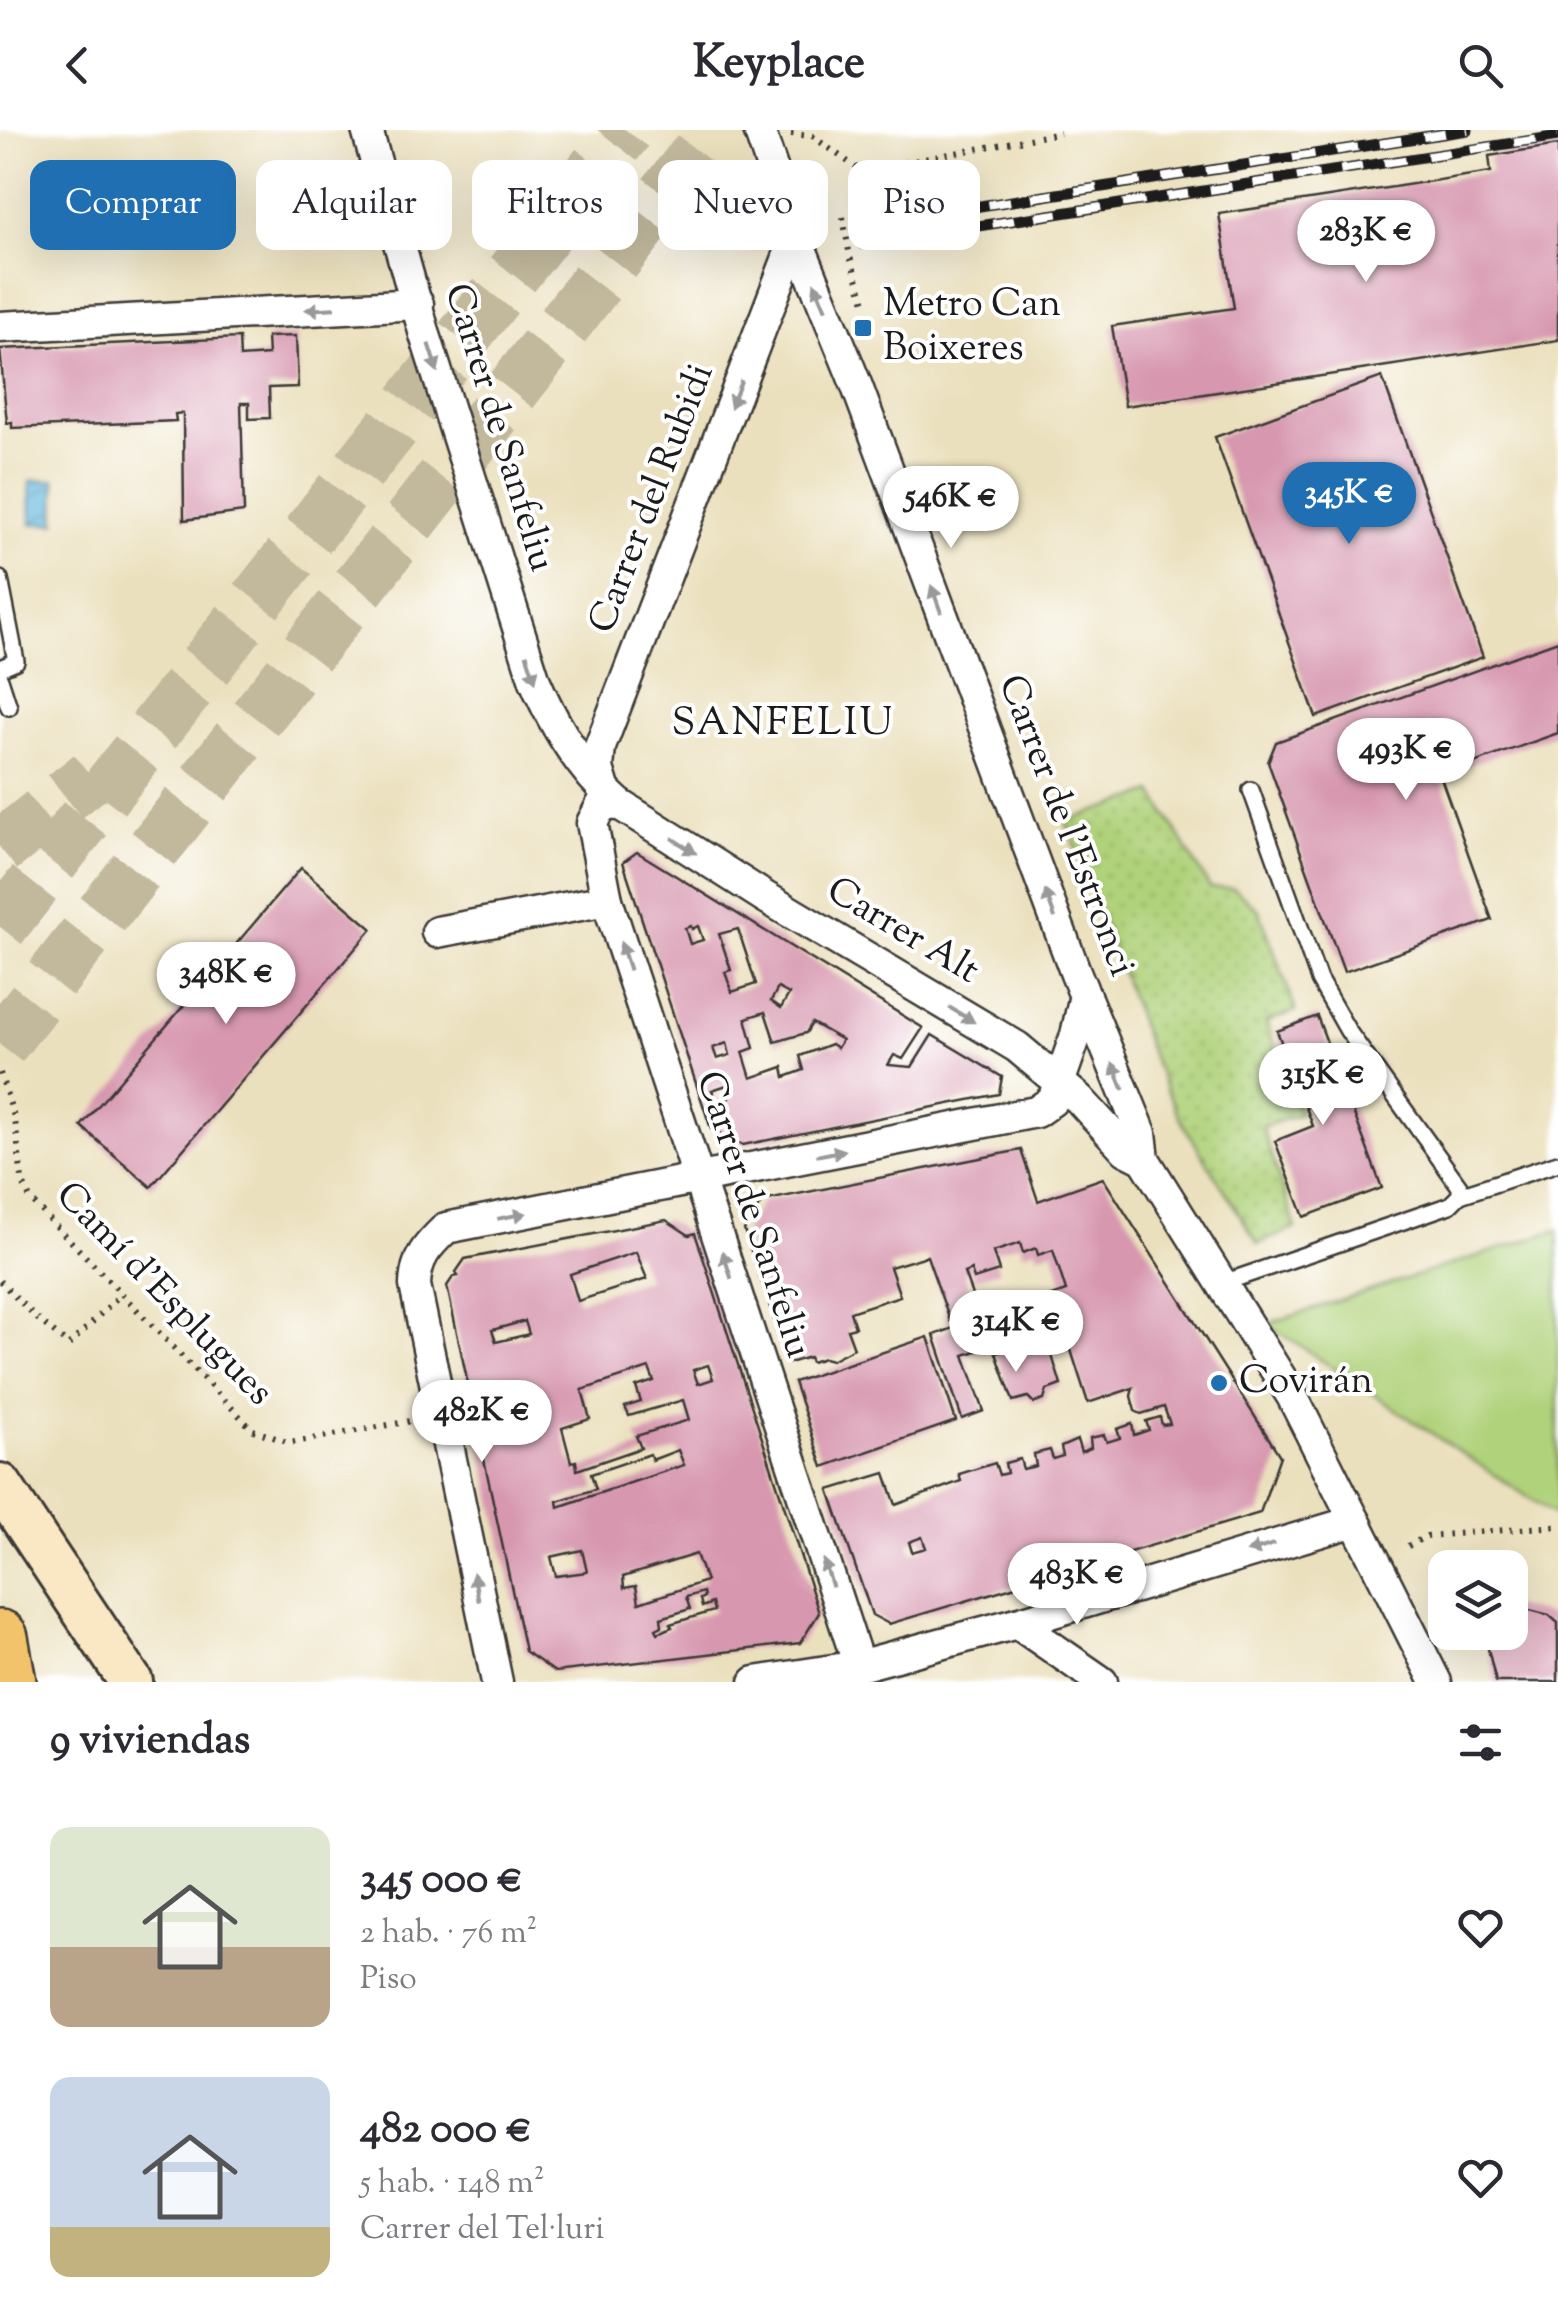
<!DOCTYPE html>
<html lang="es">
<meta charset="utf-8">
<style>
:root{--surface:#fff;--page:#f2f2f3;--text:#2b2b33;--muted:#7c7c81;--accent:#1f6fb2}
body{margin:0;font-family:"Sorts Mill Goudy",serif;background:var(--page);color:var(--text);height:100vh;display:flex;flex-direction:column;font-size:38px;white-space:nowrap}
*{box-sizing:border-box;margin:0}
p{font-size:32px;color:var(--muted)}
.icon{flex:none;width:55px;height:55px;fill:none;stroke:currentColor;stroke-width:2;stroke-linecap:round;stroke-linejoin:round}
.map{position:relative;height:1552px;overflow:hidden}
.drawer{display:flex;flex-direction:column;background:var(--surface);flex:1}
.drawer>*{flex:none}
.top-card{position:absolute;left:30px;top:30px;width:1000px;height:90px;display:flex;gap:20px}
.tools{position:absolute;left:1428px;top:1420px;display:grid;gap:20px}
.tools a{display:grid;place-items:center;width:100px;height:100px;border-radius:20px;background:var(--surface);box-shadow:0 10px 40px #0002;font-size:50px}
.price{position:absolute;translate:-50% -85px;padding:0 22px;border-radius:35px;background:#fff;color:#222;font-size:32px;line-height:65px;filter:drop-shadow(0 2px 5px #0008)}
.price::after{content:'';position:absolute;left:50%;top:60px;width:30px;height:22px;margin-left:-15px;background:inherit;clip-path:polygon(0 0,100% 0,50% 100%)}
.price.active{background:var(--accent);color:#fff}
ul{padding:0;list-style:none}
li{display:flex;align-items:center;gap:30px;height:250px;padding:0 50px}
li span{display:grid;place-items:center;flex:none;width:280px;height:200px;border-radius:20px;color:#555}
li>.icon{margin-inline-start:auto}
span .icon{width:120px;height:120px;fill:#fffc;stroke-width:1}
li b{font-size:42px}
h2{display:flex;justify-content:space-between;align-items:center;height:120px;padding:0 50px;font-size:42px}
.pill{padding:0 35px;border-radius:20px;background:var(--surface);box-shadow:0 10px 40px #0002;font-size:35px;line-height:90px}
.pill.active{background:var(--accent);color:#fff}
header{display:flex;justify-content:space-between;align-items:center;height:130px;padding:0 50px;background:var(--surface);font-size:45px;font-weight:800}
.map>svg:first-child{display:block}
</style>
<header><svg class="icon" aria-label="back" viewBox="0 0 24 24"><path d="M15 5l-7 7 7 7"/></svg>Keyplace<svg class="icon" aria-label="search" viewBox="0 0 24 24"><circle cx="10" cy="10" r="6"/><path d="M15 15l6 6"/></svg></header>
<div class="map">
<svg width="1558" height="1552" viewBox="0 0 1558 1552">
<defs>
<pattern id="grass-dots" width="8" height="8" patternUnits="userSpaceOnUse" patternTransform="scale(2.5)"><rect width="8" height="8" fill="#b0d27a"/><path d="M2 2h.1M6 6h.1" fill="none" stroke="#97b469" stroke-width="1.8" stroke-linecap="round"/></pattern>
<pattern id="water-waves" width="16" height="10" patternUnits="userSpaceOnUse" patternTransform="scale(2.5)"><rect width="16" height="10" fill="#60b8dd"/><path d="M0 5q4-4 8 0t8 0" fill="none" stroke="#4e95b2"/></pattern>
</defs>
<rect width="100%" height="100%" fill="#fff"/>
<filter id="ink" filterUnits="userSpaceOnUse"><feTurbulence type="fractalNoise" baseFrequency=".01" numOctaves="2"/><feDisplacementMap in="SourceGraphic" scale="20" xChannelSelector="R" yChannelSelector="G"/><feConvolveMatrix kernelMatrix="1 2 1 2 8 2 1 2 1" color-interpolation-filters="sRGB"/></filter>
<filter id="wash" filterUnits="userSpaceOnUse"><feTurbulence type="fractalNoise" baseFrequency=".0048" numOctaves="4" result="noise"/><feDisplacementMap in="SourceGraphic" scale="40" xChannelSelector="R" yChannelSelector="G"/><feGaussianBlur stdDeviation="2.25" result="paint"/><feColorMatrix in="noise" values="0 0 0 0 0 0 0 0 0 0 0 0 0 0 0 0 0 1.4 0 .05"/><feComposite in="paint" operator="in"/></filter>
<g filter="url(#wash)">
<rect width="100%" height="100%" fill="#ebe0bd"/>
<polygon fill="url(#grass-dots)" stroke="#66774b" stroke-width="2.5" points="1153,662 1210,758 1234,758 1259,780 1296,881 1266,892 1300,984 1262,997 1296,1098 1258,1114 1180,989 1154,932 1066,691"/>
<polygon fill="#b0d27a" stroke="#66774b" stroke-width="2.5" points="1558,1100 1558,1387 1267,1194"/>
<polygon fill="url(#water-waves)" stroke="#3e6a7c" stroke-width="2.5" points="55,350 56,393 31,394 30,351"/>
<g id="blocks">
<g fill="#d797af" fill-rule="evenodd">
<polygon points="1558,15 1558,210 1125,276 1112,196 1234,178 1219,84 1491,42 1489,26"/>
<polygon points="296,206 298,257 269,258 270,288 249,289 249,273 241,273 244,382 184,390 183,283 175,284 176,291 12,298 12,292 7,293 0,219 239,208 240,227 268,225 267,207"/>
<polygon points="1382,247 1483,527 1316,587 1215,307"/>
<polygon points="1558,511 1558,603 1440,645 1492,790 1344,842 1268,632 1276,612"/>
<path d="M637,722L923,898L903,929L894,925L888,935L912,937L932,905L1002,947L999,964L743,1015L711,999L623,732ZM691,796L692,799L698,796L703,810L690,814L685,798ZM738,799L756,854L732,862L725,842L731,840L719,804ZM778,858L789,864L781,878L771,871ZM765,882L775,912L806,903L812,893L842,910L837,918L831,914L800,926L804,940L785,947L783,937L751,948L743,922L754,918L746,888ZM727,913L730,925L717,929L713,918ZM727,955L729,968L717,971L712,960Z"/>
<polygon points="301,738 372,799 151,1057 81,996"/>
<polygon points="1317,886 1382,1058 1304,1087 1275,1011 1313,996 1277,901"/>
<path d="M1021,1020L1038,1071L1103,1048L1280,1326L1260,1383L889,1494L872,1485L829,1360L885,1343L896,1375L961,1351L959,1344L995,1333L999,1345L1007,1343L1005,1333L1020,1329L1023,1339L1036,1336L1034,1324L1050,1320L1053,1329L1063,1326L1061,1317L1077,1310L1081,1322L1091,1318L1090,1308L1104,1305L1107,1312L1120,1308L1117,1299L1132,1294L1134,1305L1149,1300L1146,1291L1160,1287L1162,1295L1170,1294L1164,1277L1141,1284L1135,1281L1131,1266L1133,1258L1088,1273L1062,1192L964,1225L984,1281L962,1289L934,1205L973,1191L969,1184L950,1191L927,1126L890,1137L900,1166L850,1182L855,1197L847,1199L854,1218L831,1230L824,1228L811,1232L809,1227L789,1233L744,1100L762,1071ZM1020,1113L1023,1123L1036,1118L1038,1125L1053,1120L1066,1161L981,1190L964,1143L971,1140L974,1149L999,1141L993,1122ZM922,1407L926,1418L912,1422L909,1412Z"/>
<path d="M666,1090L689,1105L695,1103L819,1483L800,1513L555,1542L525,1521L447,1156L453,1147L458,1146L456,1142L465,1129ZM636,1122L647,1149L578,1171L570,1144ZM525,1191L529,1204L496,1212L492,1200ZM708,1235L713,1249L698,1254L693,1240ZM649,1238L654,1251L636,1257L641,1272L625,1277L629,1286L683,1270L689,1290L636,1306L641,1318L577,1340L576,1331L571,1332L562,1298L590,1289L582,1260ZM678,1320L684,1335L558,1377L557,1371L596,1359L591,1344L650,1324L652,1330ZM582,1420L587,1442L556,1446L551,1427ZM696,1424L706,1451L639,1473L636,1456L624,1458L623,1447ZM703,1462L704,1467L700,1469L702,1477L712,1473L714,1481L670,1494L672,1497L658,1503L656,1499L662,1496L661,1488L690,1479L686,1467Z"/>
<polygon points="1046,1206 1061,1255 1047,1260 1044,1270 1034,1273 1028,1267 1013,1271 996,1223"/>
<polygon points="928,1207 956,1291 823,1337 794,1252"/>
<polygon points="1510,1475 1549,1485 1558,1493 1558,1552 1496,1552 1484,1502 1510,1502"/>
</g>
</g>
</g>
<g filter="url(#ink)">
<use href="#blocks" fill-opacity="0" stroke="#3b3934" stroke-width="2.5"/>
<g fill="none" stroke-linecap="round" stroke-linejoin="round">
<g stroke="#c2b99d" stroke-width="55" stroke-dasharray="55 28" stroke-linecap="butt">
<polyline points="0,718 91,646"/>
<polyline points="0,797 626,0"/>
<polyline points="0,915 716,0"/>
</g>
<defs>
<g id="lane">
<polyline points="0,449 16,531 0,538"/>
<polyline points="0,549 9,577"/>
<polyline points="1460,1065 1558,1033"/>
<polyline points="1223,1153 1450,1075 1460,1065 1460,1057 1348,901 1319,850 1251,660"/>
</g>
<g id="street">
<path d="M367,0L425,205L535,551C554,596 582,641 619,674L765,767L1017,917L1079,969L1126,1020L1144,1029"/>
<polyline points="759,0 796,107 856,254 1076,844 1141,1003 1144,1029 1292,1266 1436,1552"/>
<polyline points="0,197 418,174"/>
<polyline points="604,658 598,638 600,617 796,107"/>
<polyline points="619,674 601,676 592,693 607,770 859,1536"/>
<polyline points="437,802 607,770"/>
<polyline points="1017,1493 1102,1552"/>
<path d="M497,1552L415,1155C416,1128 427,1116 446,1098L1036,982L1053,970L1076,905L1085,865"/>
<polyline points="755,1552 859,1536 1017,1493 1355,1391"/>
</g>
<polyline id="secondary" points="0,1355 131,1552"/>
<polyline id="highway" points="0,1508 8,1552"/>
</defs>
<use href="#lane" stroke="#3b3934" stroke-width="20"/>
<use href="#street" stroke="#3b3934" stroke-width="35"/>
<use href="#secondary" stroke="#3b3934" stroke-width="48"/>
<use href="#highway" stroke="#3b3934" stroke-width="60"/>
<g stroke="#3b3934" stroke-width="6" stroke-dasharray="2.5 8" stroke-linecap="butt">
<polyline points="791,4 812,6 861,41 1060,3"/>
<polyline points="843,87 850,127 865,172"/>
<polyline points="0,943 15,990 22,1050 30,1069 253,1300 290,1313 416,1290"/>
<polyline points="0,1151 33,1185 69,1215 120,1165"/>
<polyline points="1408,1416 1427,1406 1558,1396"/>
</g>
<use href="#lane" stroke="#fff" stroke-width="15"/>
<use href="#street" stroke="#fff" stroke-width="30"/>
<use href="#secondary" stroke="#fae7c3" stroke-width="42"/>
<use href="#highway" stroke="#f2c36a" stroke-width="55"/>
<defs>
<g id="rail">
<polyline points="858,95 1468,0"/>
<polyline points="862,114 1558,6"/>
</g>
</defs>
<use href="#rail" stroke="#1c1c1c" stroke-width="11"/>
<use href="#rail" stroke="#fff" stroke-width="8" stroke-dasharray="22" stroke-linecap="butt"/>
</g>
<defs><path id="oneway-solid" d="M-6-.8H1V-3.2L6.5 0L1 3.2V.8H-6Z" transform="scale(2.5)"/></defs>
<g fill="#999">
<use href="#oneway-solid" transform="translate(820 166) rotate(-113)"/>
<use href="#oneway-solid" transform="translate(320 179) rotate(177)"/>
<use href="#oneway-solid" transform="translate(433 228) rotate(72)"/>
<use href="#oneway-solid" transform="translate(736 264) rotate(111)"/>
<use href="#oneway-solid" transform="translate(936 469) rotate(-110)"/>
<use href="#oneway-solid" transform="translate(531 538) rotate(72)"/>
<use href="#oneway-solid" transform="translate(684 716) rotate(32)"/>
<use href="#oneway-solid" transform="translate(1050 774) rotate(-110)"/>
<use href="#oneway-solid" transform="translate(625 826) rotate(-108)"/>
<use href="#oneway-solid" transform="translate(962 885) rotate(31)"/>
<use href="#oneway-solid" transform="translate(1118 946) rotate(-112)"/>
<use href="#oneway-solid" transform="translate(831 1023) rotate(-11)"/>
<use href="#oneway-solid" transform="translate(512 1086) rotate(-11)"/>
<use href="#oneway-solid" transform="translate(727 1135) rotate(-108)"/>
<use href="#oneway-solid" transform="translate(1261 1418) rotate(163)"/>
<use href="#oneway-solid" transform="translate(828 1443) rotate(-108)"/>
<use href="#oneway-solid" transform="translate(476 1457) rotate(-101)"/>
</g>
</g>
<g fill="#1f6fb2" stroke="#fff" stroke-width="4">
<rect x="853" y="188" width="20" height="20" rx="5"/>
<circle cx="1219" cy="1253" r="10"/>
</g>
<g text-anchor="middle" dominant-baseline="central" stroke-width="8" stroke-linejoin="round" paint-order="stroke">
<g font-size="38" fill="#1c1c1c" stroke="#fff" text-anchor="start">
<text x="883" y="176">Metro Can<tspan x="883" dy="44">Boixeres</tspan></text>
<text x="1239" y="1253">Covirán</text>
</g>
<g font-size="38" fill="#1c1c1c" stroke="#fff">
<text transform="translate(498 298) rotate(73)">Carrer de Sanfeliu</text>
<text transform="translate(653 369) rotate(-69)">Carrer del Rubidi</text>
<text transform="translate(1065 696) rotate(69)">Carrer de l'Estronci</text>
<text transform="translate(902 802) rotate(31)">Carrer Alt</text>
<text transform="translate(752 1085) rotate(72)">Carrer de Sanfeliu</text>
<text transform="translate(163 1165) rotate(46)">Camí d'Esplugues</text>
</g>
<g font-size="40" letter-spacing="2.5" fill="#1c1c1c" stroke="#fff">
<text x="783" y="594">SANFELIU</text>
</g>
</g>
</svg>
<div class="tools">
<a><svg class="icon" aria-label="layers" viewBox="0 0 24 24"><path d="M12 4l9 5-9 5-9-5zM3 14l9 5 9-5"/></svg></a>
</div>
<b class="price" style="left:1366px;top:155px">283K €</b>
<b class="price active" style="left:1349px;top:417px">345K €</b>
<b class="price" style="left:951px;top:421px">546K €</b>
<b class="price" style="left:1406px;top:673px">493K €</b>
<b class="price" style="left:226px;top:897px">348K €</b>
<b class="price" style="left:1323px;top:998px">315K €</b>
<b class="price" style="left:1016px;top:1245px">314K €</b>
<b class="price" style="left:482px;top:1335px">482K €</b>
<b class="price" style="left:1077px;top:1498px">483K €</b>
<div class="top-card">
<a class="pill active">Comprar</a>
<a class="pill">Alquilar</a>
<a class="pill">Filtros</a>
<a class="pill">Nuevo</a>
<a class="pill">Piso</a>
</div>
</div>
<section class="drawer">
<h2>9 viviendas<svg class="icon" aria-label="filters" viewBox="0 0 24 24"><path d="M4 7h16M4 17h16"/><circle cx="9" cy="7" r="2"/><circle cx="15" cy="17" r="2"/></svg></h2>
<ul>
<li><span style="background:linear-gradient(#dfe7d0 60%,#b9a48a 0)"><svg class="icon" aria-label="home" viewBox="0 0 24 24"><path d="M3 11l9-7 9 7M6 9v11h12V9"/></svg></span><div><b>345 000 €</b><p>2 hab. · 76 m²</p><p>Piso</p></div><svg class="icon" aria-label="heart" viewBox="0 0 24 24"><path d="M12 20l-8-8c-3-5 5-10 8-4 3-6 11-1 8 4z"/></svg></li>
<li><span style="background:linear-gradient(#c9d6e8 75%,#c2b280 0)"><svg class="icon" aria-label="home" viewBox="0 0 24 24"><path d="M3 11l9-7 9 7M6 9v11h12V9"/></svg></span><div><b>482 000 €</b><p>5 hab. · 148 m²</p><p>Carrer del Tel·luri</p></div><svg class="icon" aria-label="heart" viewBox="0 0 24 24"><path d="M12 20l-8-8c-3-5 5-10 8-4 3-6 11-1 8 4z"/></svg></li>
</ul>
</section>
